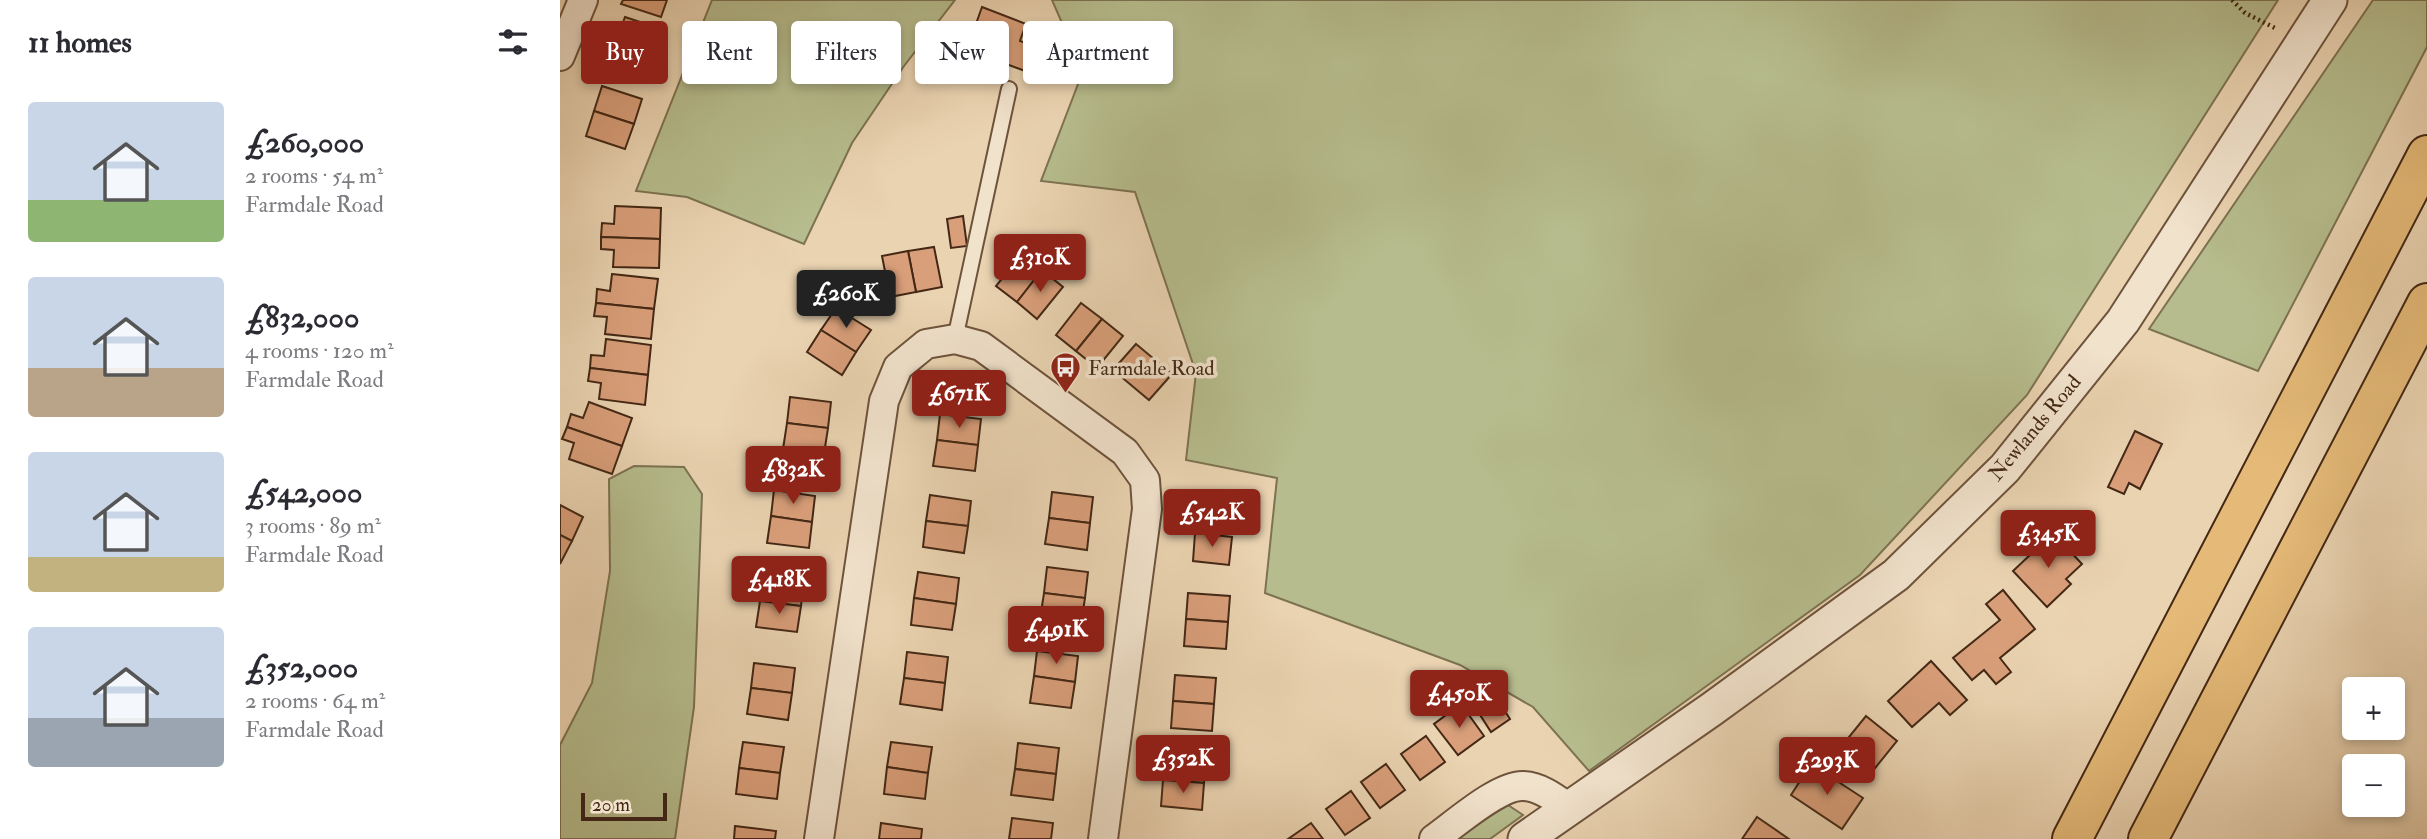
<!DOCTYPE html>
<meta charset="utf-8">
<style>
:root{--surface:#fff;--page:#f2f2f3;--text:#2b2b33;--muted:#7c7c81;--accent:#8f2418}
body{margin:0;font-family:"IM FELL Double Pica",serif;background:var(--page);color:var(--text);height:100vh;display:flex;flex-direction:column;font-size:26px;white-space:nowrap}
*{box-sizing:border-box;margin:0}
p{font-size:23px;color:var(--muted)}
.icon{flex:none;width:38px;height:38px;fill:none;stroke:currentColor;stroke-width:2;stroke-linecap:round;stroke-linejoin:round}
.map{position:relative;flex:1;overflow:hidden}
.side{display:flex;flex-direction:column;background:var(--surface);width:560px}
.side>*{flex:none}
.guide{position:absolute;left:21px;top:21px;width:665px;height:63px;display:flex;gap:14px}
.controls{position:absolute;left:1782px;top:677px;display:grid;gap:14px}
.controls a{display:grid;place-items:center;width:63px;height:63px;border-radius:7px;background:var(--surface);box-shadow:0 4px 10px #0003;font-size:35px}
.scale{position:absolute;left:21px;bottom:18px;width:86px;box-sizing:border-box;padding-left:7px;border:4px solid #442815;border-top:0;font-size:19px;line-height:24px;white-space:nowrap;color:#442815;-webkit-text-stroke:5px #f1e2cc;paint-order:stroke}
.price{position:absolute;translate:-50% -60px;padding:0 16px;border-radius:7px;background:var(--accent);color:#fff;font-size:23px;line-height:46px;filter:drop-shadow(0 2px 4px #0008)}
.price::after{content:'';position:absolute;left:50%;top:42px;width:21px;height:16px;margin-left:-10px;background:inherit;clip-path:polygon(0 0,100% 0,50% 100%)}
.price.current{background:#222;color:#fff}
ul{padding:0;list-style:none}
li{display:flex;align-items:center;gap:21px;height:175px;padding:0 28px}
li span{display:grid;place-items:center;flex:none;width:196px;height:140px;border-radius:7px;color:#555}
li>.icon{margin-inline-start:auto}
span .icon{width:84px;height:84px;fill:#fffc;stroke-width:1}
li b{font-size:30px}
h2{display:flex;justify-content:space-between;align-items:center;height:84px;padding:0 28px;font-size:30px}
.chip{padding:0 24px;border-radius:7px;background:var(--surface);box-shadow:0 4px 10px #0003;font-size:24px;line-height:63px}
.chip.current{background:var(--accent);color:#fff}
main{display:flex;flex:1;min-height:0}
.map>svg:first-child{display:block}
</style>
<main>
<section class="side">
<h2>11 homes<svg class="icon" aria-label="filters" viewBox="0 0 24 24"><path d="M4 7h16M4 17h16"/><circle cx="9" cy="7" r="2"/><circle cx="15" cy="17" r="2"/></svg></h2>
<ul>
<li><span style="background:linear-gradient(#c9d6e8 70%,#8fb573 0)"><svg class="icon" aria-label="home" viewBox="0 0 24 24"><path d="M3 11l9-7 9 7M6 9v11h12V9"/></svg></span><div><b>£260,000</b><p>2 rooms · 54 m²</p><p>Farmdale Road</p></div></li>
<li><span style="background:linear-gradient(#c9d6e8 65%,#b9a48a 0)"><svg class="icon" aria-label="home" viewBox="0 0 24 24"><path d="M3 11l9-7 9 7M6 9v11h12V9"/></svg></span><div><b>£832,000</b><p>4 rooms · 120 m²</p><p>Farmdale Road</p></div></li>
<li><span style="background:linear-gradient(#c9d6e8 75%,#c2b280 0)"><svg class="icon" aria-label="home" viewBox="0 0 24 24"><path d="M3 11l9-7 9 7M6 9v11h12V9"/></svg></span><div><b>£542,000</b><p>3 rooms · 89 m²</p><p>Farmdale Road</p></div></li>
<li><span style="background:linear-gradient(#c9d6e8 65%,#9aa5b1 0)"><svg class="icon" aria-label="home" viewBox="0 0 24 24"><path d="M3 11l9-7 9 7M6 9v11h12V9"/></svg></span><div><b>£352,000</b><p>2 rooms · 64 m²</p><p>Farmdale Road</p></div></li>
</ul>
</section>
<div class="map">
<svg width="1867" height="839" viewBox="0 0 1867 839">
<rect width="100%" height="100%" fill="#ead3b1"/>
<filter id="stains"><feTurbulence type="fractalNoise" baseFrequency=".00286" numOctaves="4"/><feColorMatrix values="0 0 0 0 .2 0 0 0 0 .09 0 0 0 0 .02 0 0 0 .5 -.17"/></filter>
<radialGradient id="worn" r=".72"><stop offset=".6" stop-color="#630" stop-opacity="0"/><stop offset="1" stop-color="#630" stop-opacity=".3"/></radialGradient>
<g fill="#b6bc8d" stroke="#7d7251" stroke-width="2">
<polygon points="152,0 395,0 344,66 292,143 244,244 127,197 76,191"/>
<polygon points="492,0 1718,0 1467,395 1300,575 1029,771 973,707 900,665 705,593 717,478 626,460 636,373 575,192 481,181 523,71"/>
<polygon points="1813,0 1867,0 1867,47 1698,371 1589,329"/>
<polygon points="74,466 124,467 142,494 134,707 115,839 0,839 0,745 32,683 50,571 49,479"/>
<polygon points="948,805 963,815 930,839 894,839 938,808"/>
</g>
<g fill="#d99f7a" stroke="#442815" stroke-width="2">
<polygon points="63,0 107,0 101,17 61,4"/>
<polygon points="422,7 466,24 460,41 485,50 476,75 419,54 424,43 411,38"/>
<polygon points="65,17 104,30 96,55 56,42"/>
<polygon points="56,42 96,55 87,80 48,67"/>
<polygon points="42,86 82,99 74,124 34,111"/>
<polygon points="34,111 74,124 65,149 26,136"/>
<polygon points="55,206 101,208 100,239 41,237 42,223 54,224"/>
<polygon points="403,216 407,246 391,248 387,219"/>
<polygon points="41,237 100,239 99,268 53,267 54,250 41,249"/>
<polygon points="374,247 382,287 356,292 348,251"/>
<polygon points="348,251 356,292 330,297 322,256"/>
<polygon points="462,254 482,270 457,302 436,286"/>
<polygon points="482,270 503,287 477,319 457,302"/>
<polygon points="52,274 98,279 94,309 36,303 37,289 50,291"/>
<polygon points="36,303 94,309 91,339 45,334 47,317 34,316"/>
<polygon points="521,303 542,319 516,351 496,335"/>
<polygon points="276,308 311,330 296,352 261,330"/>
<polygon points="542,319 563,336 537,368 516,351"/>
<polygon points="261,330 296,352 282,375 247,352"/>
<polygon points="46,339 91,345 88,375 30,368 31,355 44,356"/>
<polygon points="576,344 612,374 589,400 553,370"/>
<polygon points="30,368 88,375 85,405 39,399 41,383 28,381"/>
<polygon points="230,397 271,402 268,428 227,423"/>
<polygon points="29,402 72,418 62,446 7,427 11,414 23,418"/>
<polygon points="380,414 421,419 418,445 377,440"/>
<polygon points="227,423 268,428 264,454 223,449"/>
<polygon points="7,427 62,446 52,474 9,459 14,443 2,439"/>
<polygon points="1575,431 1602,444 1580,489 1569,483 1564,494 1548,487"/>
<polygon points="377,440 418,445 415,471 373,466"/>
<polygon points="214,490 255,496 252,522 211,516"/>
<polygon points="492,492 533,497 530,523 489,518"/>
<polygon points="638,494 675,498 672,526 636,523"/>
<polygon points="370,495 411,501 408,526 366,521"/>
<polygon points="0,505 23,517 12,541 0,535"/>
<polygon points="211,516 252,522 249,548 207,543"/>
<polygon points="489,518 530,523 527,550 485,544"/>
<polygon points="366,521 408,526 404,553 363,547"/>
<polygon points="635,533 672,537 669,565 633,561"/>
<polygon points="1493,533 1522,564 1506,579 1511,584 1487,607 1453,571"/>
<polygon points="0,535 12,541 0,564"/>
<polygon points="487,567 528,572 525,598 484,593"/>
<polygon points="358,572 399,578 396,604 354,598"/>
<polygon points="203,574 244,580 241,606 200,601"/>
<polygon points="1443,590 1475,629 1440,658 1451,672 1436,684 1424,670 1412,680 1393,658 1440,620 1426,604"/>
<polygon points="484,593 525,598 521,624 480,619"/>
<polygon points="628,593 670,596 668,622 626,619"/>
<polygon points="354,598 396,604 392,630 351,625"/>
<polygon points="200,601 241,606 237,632 196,627"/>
<polygon points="626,619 668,622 666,649 624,646"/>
<polygon points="477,651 518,656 515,682 474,676"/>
<polygon points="347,652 388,657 385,683 344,678"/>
<polygon points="1371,661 1407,700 1390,715 1379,703 1352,727 1328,701"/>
<polygon points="194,663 235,668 232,693 191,688"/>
<polygon points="615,675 656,678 654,704 613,701"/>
<polygon points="474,676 515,682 511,708 470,703"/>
<polygon points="344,678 385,683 382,710 340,704"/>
<polygon points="927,684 950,719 931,732 908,696"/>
<polygon points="191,688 232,693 228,720 187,714"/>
<polygon points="613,701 654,704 652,731 611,728"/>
<polygon points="901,704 924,736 898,755 874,724"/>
<polygon points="1306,716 1337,741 1307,778 1276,753"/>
<polygon points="866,736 885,762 860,780 841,754"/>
<polygon points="183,742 224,747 220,773 179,768"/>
<polygon points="331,742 372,747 368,773 327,767"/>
<polygon points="458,743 499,748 496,774 455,769"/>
<polygon points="605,754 646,757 644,783 603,780"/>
<polygon points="826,764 845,790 820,808 801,782"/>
<polygon points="1251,764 1303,798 1282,829 1231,795"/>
<polygon points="327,767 368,773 365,799 324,794"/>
<polygon points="179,768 220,773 217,799 176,794"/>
<polygon points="455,769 496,774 493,800 451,795"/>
<polygon points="603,780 644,783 642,810 601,806"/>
<polygon points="791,791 810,818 785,835 766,809"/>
<polygon points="1197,817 1229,839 1182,839"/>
<polygon points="452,818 493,823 491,839 449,839"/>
<polygon points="321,823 362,829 361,839 319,839"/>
<polygon points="751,823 763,839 728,839"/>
<polygon points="175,826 216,831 215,839 174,839"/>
</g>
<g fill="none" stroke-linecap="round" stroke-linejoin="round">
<defs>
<polyline id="service" points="395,339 449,89"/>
<g id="minor">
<polyline points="0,56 23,0"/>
<polyline points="259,839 324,401 338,367 366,344 395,339 421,346 565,452 585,480 587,509 543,839"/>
<path d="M874,839C895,824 940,784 964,786C981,787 996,799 1009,808"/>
</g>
<polyline id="tertiary" points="965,839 1152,709 1336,575 1445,468 1563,321 1770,0"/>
<g id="motorway">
<polyline points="1512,839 1867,155"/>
<polyline points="1588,839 1867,303"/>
</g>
</defs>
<use href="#service" stroke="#6e533c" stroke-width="18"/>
<use href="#minor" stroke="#6e533c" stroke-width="32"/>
<use href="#tertiary" stroke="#6e533c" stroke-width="37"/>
<use href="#motorway" stroke="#442815" stroke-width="42"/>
<polyline stroke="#442815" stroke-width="4.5" stroke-dasharray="2 3.5" stroke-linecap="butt" points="1672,0 1685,13 1717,29"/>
<use href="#service" stroke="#f1e2cc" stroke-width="14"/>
<use href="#minor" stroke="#f1e2cc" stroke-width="28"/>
<use href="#tertiary" stroke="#f1e2cc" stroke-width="33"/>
<use href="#motorway" stroke="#e5ba78" stroke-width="38"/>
</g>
<defs>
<symbol id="bus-pin" viewBox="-11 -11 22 30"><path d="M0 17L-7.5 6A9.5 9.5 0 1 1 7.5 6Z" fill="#8f2418" stroke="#f1e2cc"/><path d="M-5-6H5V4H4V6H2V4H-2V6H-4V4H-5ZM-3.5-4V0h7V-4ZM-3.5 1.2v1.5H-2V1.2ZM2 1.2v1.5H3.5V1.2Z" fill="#fff"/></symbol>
</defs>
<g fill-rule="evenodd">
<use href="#bus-pin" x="488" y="350" width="35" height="47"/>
</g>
<g text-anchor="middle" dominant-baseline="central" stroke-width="7" stroke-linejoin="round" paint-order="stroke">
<g font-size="21" fill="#442815" stroke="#f1e2cc" text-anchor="start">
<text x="528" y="368">Farmdale Road</text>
</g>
<g font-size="21" fill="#442815" stroke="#f1e2cc">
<text transform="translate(1475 428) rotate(-50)">Newlands Road</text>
</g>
</g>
<rect width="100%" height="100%" filter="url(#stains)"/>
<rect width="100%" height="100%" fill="url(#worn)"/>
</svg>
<div class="controls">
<a>+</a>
<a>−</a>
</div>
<div class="scale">20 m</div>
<b class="price" style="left:480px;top:294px">£310K</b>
<b class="price current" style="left:286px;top:330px">£260K</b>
<b class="price" style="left:399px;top:430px">£671K</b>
<b class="price" style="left:233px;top:506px">£832K</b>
<b class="price" style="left:652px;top:549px">£542K</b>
<b class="price" style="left:1488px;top:570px">£345K</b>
<b class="price" style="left:219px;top:616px">£418K</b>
<b class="price" style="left:496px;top:666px">£491K</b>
<b class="price" style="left:899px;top:730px">£450K</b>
<b class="price" style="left:623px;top:795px">£352K</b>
<b class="price" style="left:1267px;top:797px">£293K</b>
<div class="guide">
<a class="chip current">Buy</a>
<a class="chip">Rent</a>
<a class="chip">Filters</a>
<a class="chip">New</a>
<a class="chip">Apartment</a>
</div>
</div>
</main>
